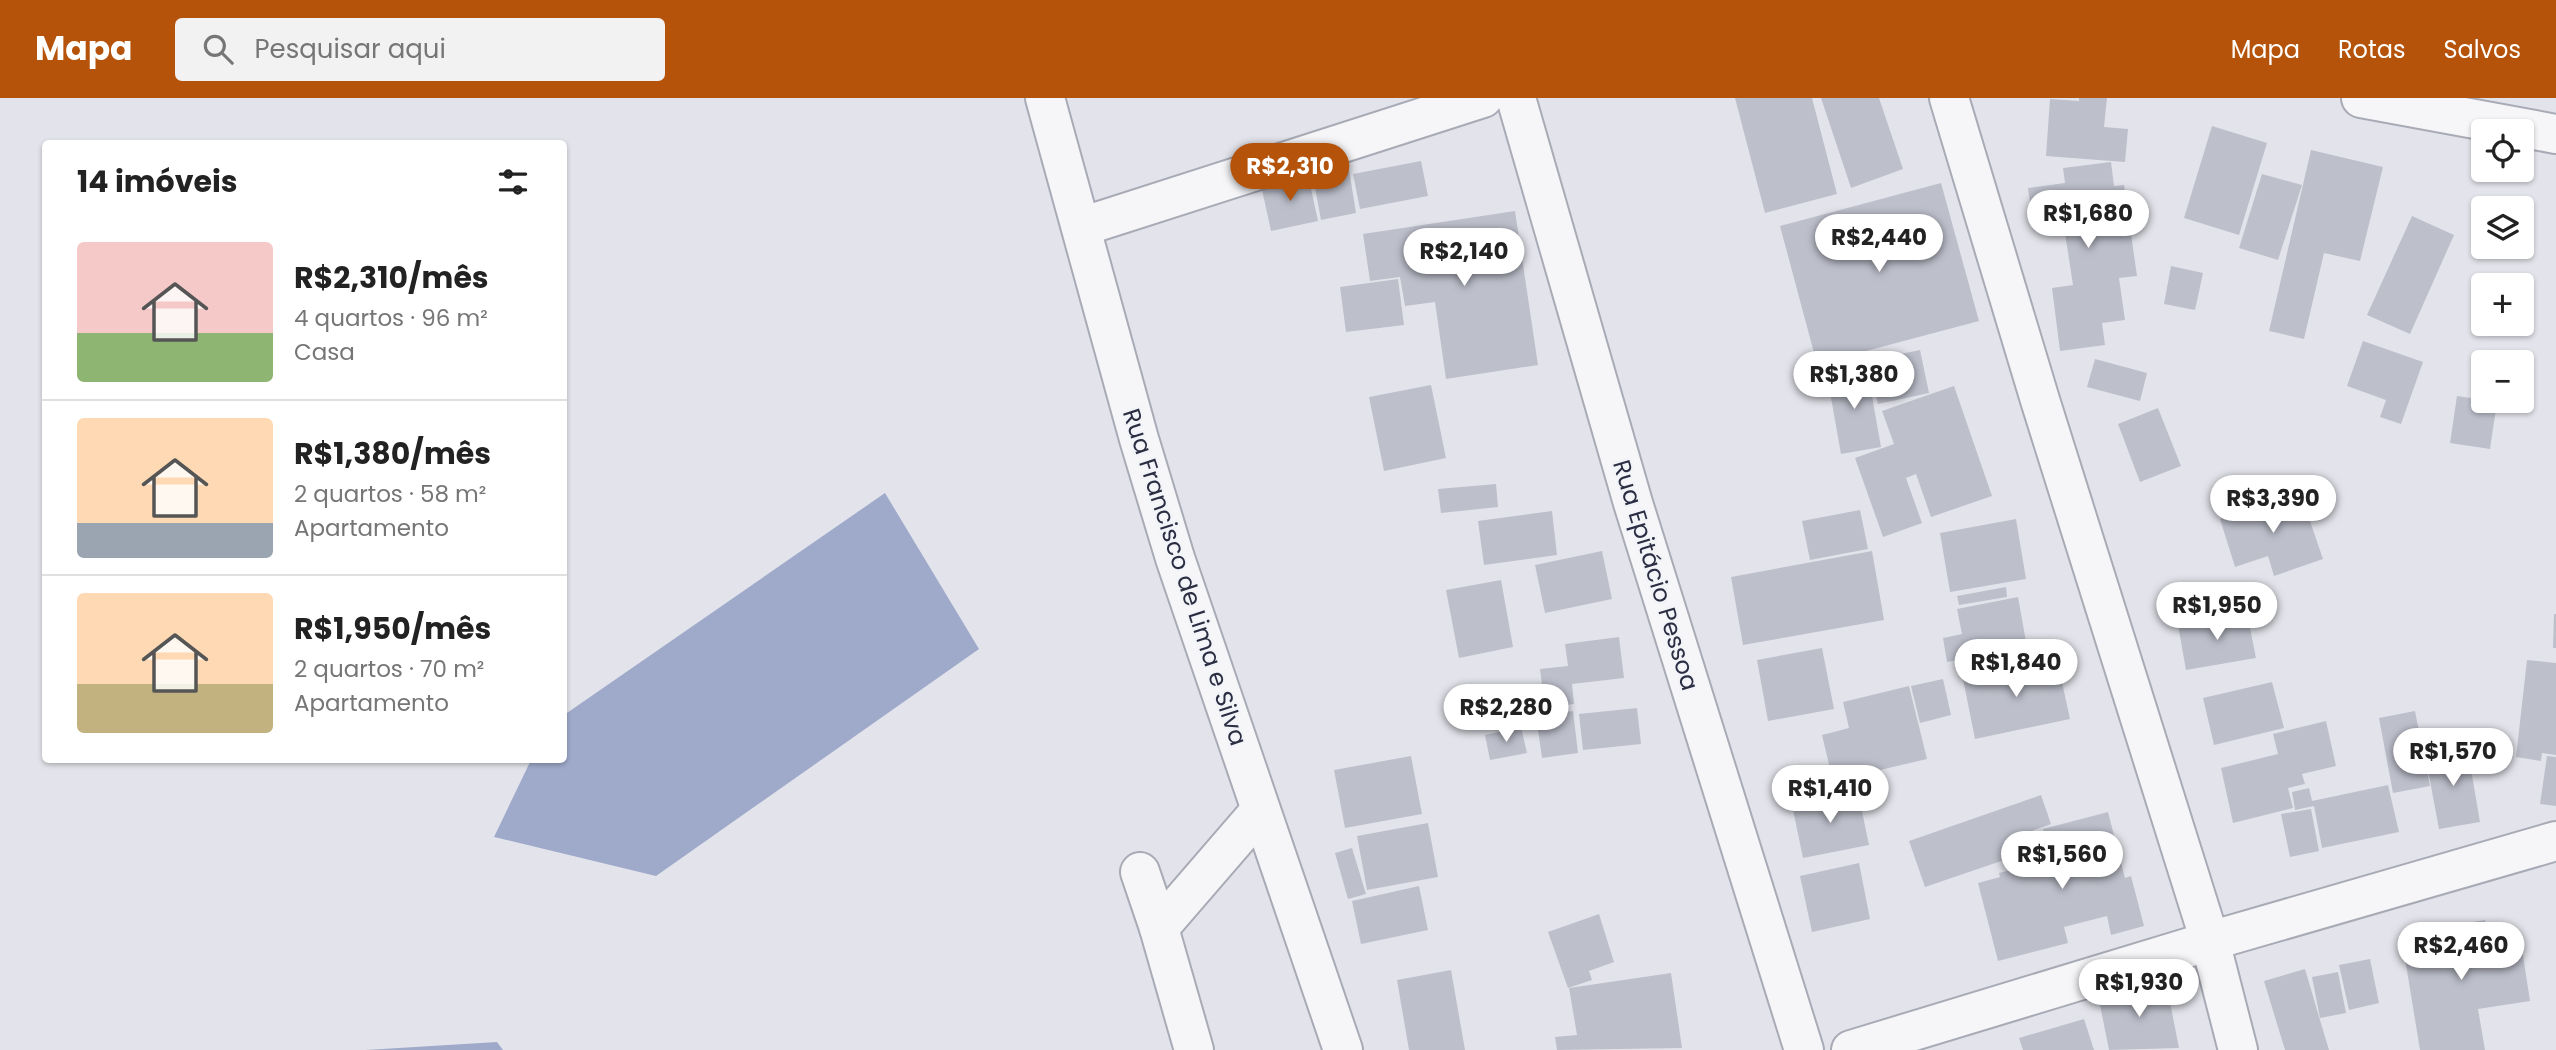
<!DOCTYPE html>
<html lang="pt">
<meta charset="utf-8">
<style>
:root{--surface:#fff;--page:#f2f2f2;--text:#222;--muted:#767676;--line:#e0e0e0;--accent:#b45309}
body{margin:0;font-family:Poppins,sans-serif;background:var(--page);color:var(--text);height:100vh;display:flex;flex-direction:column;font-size:26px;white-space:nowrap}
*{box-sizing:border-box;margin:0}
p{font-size:23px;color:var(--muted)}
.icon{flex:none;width:38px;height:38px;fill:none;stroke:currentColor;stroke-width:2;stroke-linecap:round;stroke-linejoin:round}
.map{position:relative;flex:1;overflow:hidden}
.sheet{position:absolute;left:42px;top:42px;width:525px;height:623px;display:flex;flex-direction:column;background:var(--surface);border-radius:7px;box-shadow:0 2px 5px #0004}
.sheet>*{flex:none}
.tools{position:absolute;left:2471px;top:21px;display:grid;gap:14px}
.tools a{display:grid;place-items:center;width:63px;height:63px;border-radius:7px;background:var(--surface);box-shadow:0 2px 5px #0004;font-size:35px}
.price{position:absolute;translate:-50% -60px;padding:0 16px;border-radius:24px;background:#fff;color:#222;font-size:23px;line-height:46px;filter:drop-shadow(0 2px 4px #0008)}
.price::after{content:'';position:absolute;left:50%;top:42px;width:21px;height:16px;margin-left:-10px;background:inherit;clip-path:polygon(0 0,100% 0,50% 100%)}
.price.current{background:var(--accent);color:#fff}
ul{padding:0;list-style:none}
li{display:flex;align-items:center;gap:21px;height:175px;padding:0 35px}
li+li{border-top:2px solid var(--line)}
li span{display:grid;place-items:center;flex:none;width:196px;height:140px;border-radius:7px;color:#555}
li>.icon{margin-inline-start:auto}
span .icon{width:84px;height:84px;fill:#fffc;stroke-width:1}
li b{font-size:30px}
h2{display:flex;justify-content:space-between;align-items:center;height:84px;padding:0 35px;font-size:30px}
header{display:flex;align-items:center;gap:42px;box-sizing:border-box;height:98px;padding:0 35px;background:var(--accent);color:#fff}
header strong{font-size:33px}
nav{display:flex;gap:38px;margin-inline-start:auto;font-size:24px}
.search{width:490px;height:63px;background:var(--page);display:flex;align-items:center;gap:18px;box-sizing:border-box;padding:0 24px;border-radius:7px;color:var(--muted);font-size:26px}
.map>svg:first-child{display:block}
</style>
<header>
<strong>Mapa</strong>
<div class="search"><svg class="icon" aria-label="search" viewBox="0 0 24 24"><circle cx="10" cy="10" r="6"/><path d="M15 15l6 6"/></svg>Pesquisar aqui</div>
<nav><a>Mapa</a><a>Rotas</a><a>Salvos</a></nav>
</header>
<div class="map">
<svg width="2556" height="952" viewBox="0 0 2556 952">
<rect width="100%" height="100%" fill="#e3e4eb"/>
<g fill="#9faaca">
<polygon points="885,395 979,551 656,778 494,739 531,662 564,662 564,617"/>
<polygon points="497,944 503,952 366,952"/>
</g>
<g fill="#bdbfcb">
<polygon points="1735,0 1812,0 1837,96 1765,115"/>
<polygon points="1821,0 1879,0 1903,71 1851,90"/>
<polygon points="2079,0 2107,0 2104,29 2128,31 2125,64 2046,58 2050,1 2079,3"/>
<polygon points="2212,28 2267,45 2239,137 2184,120"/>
<polygon points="2311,52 2383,69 2360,163 2324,155 2304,241 2269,233"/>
<polygon points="1421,63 1428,98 1360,111 1353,76"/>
<polygon points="2111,64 2114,88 2124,87 2137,178 2119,180 2125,222 2102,225 2105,247 2060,253 2052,190 2073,187 2064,129 2034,133 2028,90 2065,85 2063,70"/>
<polygon points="1349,72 1356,115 1321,122 1313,78"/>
<polygon points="2262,76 2302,87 2278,162 2239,150"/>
<polygon points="1308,77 1318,123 1271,133 1261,87"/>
<polygon points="1941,85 1979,223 1817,266 1780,128"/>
<polygon points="1515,113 1538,267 1446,281 1435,204 1405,208 1400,179 1370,183 1363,136"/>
<polygon points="2412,118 2454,137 2410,236 2367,217"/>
<polygon points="2171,168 2203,175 2195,212 2164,206"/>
<polygon points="1398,181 1404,227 1346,234 1340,189"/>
<polygon points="2363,243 2423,264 2401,326 2380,319 2386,302 2347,288"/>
<polygon points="1920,252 1929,295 1878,306 1868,263"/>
<polygon points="2095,261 2147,275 2140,303 2087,289"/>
<polygon points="1867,270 1881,349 1841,356 1827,277"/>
<polygon points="1431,287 1446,360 1384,373 1369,299"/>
<polygon points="1954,288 1992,398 1931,419 1916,376 1906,380 1922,425 1883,439 1855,360 1894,346 1882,313"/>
<polygon points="2457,298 2497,304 2490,351 2450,345"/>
<polygon points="2158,310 2181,368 2140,384 2118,326"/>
<polygon points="1496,386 1498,409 1441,415 1438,391"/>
<polygon points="2300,394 2323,461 2274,478 2268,458 2235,469 2220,421"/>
<polygon points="1860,412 1868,451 1810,462 1802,423"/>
<polygon points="1552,413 1557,457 1484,467 1478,423"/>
<polygon points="2016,421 2026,481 1950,494 1940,435"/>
<polygon points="1602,453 1612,501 1545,515 1535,467"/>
<polygon points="1872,453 1884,522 1743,547 1731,479"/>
<polygon points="1501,482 1513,549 1459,560 1446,492"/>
<polygon points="2006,489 2007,499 1959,507 1957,498"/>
<polygon points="2018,499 2027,549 1947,564 1943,540 1962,536 1957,511"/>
<polygon points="2247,515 2256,560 2186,572 2178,527"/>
<polygon points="2554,516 2556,516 2556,550 2553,550"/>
<polygon points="1619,539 1624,580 1572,586 1574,606 1545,610 1540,571 1568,568 1565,546"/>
<polygon points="1822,550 1834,611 1768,623 1757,562"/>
<polygon points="2057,561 2070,621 1975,641 1963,581"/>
<polygon points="2527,562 2556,565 2556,657 2542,655 2541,663 2516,659"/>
<polygon points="1943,581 1951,617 1920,625 1911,588"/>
<polygon points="2272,584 2284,630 2214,647 2203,600"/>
<polygon points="1909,588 1927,661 1833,683 1822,637 1849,630 1843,604"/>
<polygon points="1517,604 1520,627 1485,632 1481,610"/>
<polygon points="1637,610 1641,646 1583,652 1579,616"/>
<polygon points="1573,613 1578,655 1542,660 1536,618"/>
<polygon points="2415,613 2430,688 2393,695 2379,620"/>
<polygon points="2326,623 2336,668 2302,676 2305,686 2288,690 2293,710 2233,725 2221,670 2278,656 2273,636"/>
<polygon points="1521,629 1527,655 1490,662 1485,637"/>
<polygon points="2467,648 2480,724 2439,731 2425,656"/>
<polygon points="1411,658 1422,716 1345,730 1334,672"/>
<polygon points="2547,658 2556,659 2556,708 2540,706"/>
<polygon points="2388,687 2399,734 2322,750 2314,708 2295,712 2292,694 2309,690 2312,703"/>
<polygon points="1858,694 1869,747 1803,760 1792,707"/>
<polygon points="2041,697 2051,726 2004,743 2010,760 1925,789 1909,743"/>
<polygon points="2311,711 2319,753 2290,759 2281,716"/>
<polygon points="2108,714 2125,780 2131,778 2144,828 2111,837 2107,818 2064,829 2068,845 1998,863 1978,785 2000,779 1999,775 2052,761 2043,731"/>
<polygon points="1428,725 1438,779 1367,792 1357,738"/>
<polygon points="1352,750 1366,796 1348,801 1335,755"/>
<polygon points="1859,765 1870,821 1812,834 1800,778"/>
<polygon points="1419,788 1428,832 1361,846 1352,803"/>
<polygon points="1599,816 1614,864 1589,873 1592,882 1568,890 1548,834"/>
<polygon points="2485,822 2489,844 2520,838 2530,903 2478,911 2485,952 2420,952 2401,836"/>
<polygon points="2370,861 2379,905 2349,912 2339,867"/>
<polygon points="2305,871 2320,922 2329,952 2285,952 2264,883"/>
<polygon points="1451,872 1465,952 1409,952 1397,882"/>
<polygon points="2338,874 2346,915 2320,920 2312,879"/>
<polygon points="1671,875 1682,950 1557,952 1555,939 1577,937 1569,890"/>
<polygon points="2166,884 2179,950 2109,952 2098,897"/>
<polygon points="2084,921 2094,952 2023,952 2019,940"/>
</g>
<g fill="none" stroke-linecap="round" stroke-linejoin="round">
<defs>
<g id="minor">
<polyline points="1045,0 1139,341 1175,460 1343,952"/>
<polyline points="1516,0 1633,405 1804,952"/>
<polyline points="1949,0 2040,302 2210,843 2238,952"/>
<polyline points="1081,129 1483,0"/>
<polyline points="1140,774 1159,830 1194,952"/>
<polyline points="1159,830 1260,713"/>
<polyline points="1851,952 2210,843 2556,743"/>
</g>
<polyline id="tertiary" points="2361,0 2556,36"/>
</defs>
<use href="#minor" stroke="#a8aab5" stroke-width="42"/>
<use href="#tertiary" stroke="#a8aab5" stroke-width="42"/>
<use href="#minor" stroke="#f6f6f9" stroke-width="38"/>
<use href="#tertiary" stroke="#f6f6f9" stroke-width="38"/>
</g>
<g text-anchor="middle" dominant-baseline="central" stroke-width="5" stroke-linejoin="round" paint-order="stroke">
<g font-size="24" fill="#2b2e43" stroke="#f3f4f8">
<text transform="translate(1656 477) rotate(73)">Rua Epitácio Pessoa</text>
<text transform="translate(1185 479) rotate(72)">Rua Francisco de Lima e Silva</text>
</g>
</g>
</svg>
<div class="tools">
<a><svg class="icon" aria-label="locate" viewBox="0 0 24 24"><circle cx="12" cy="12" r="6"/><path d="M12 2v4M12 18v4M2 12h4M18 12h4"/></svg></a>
<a><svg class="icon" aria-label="layers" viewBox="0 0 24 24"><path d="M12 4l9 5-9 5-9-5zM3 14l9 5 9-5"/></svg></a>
<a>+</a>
<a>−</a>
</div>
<b class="price current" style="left:1290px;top:105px">R$2,310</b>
<b class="price" style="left:2088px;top:152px">R$1,680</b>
<b class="price" style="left:1879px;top:176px">R$2,440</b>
<b class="price" style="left:1464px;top:190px">R$2,140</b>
<b class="price" style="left:1854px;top:313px">R$1,380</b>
<b class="price" style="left:2273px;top:437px">R$3,390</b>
<b class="price" style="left:2217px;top:544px">R$1,950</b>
<b class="price" style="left:2016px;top:601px">R$1,840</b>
<b class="price" style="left:1506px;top:646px">R$2,280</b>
<b class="price" style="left:2453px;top:690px">R$1,570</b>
<b class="price" style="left:1830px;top:727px">R$1,410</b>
<b class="price" style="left:2062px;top:793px">R$1,560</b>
<b class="price" style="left:2461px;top:884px">R$2,460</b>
<b class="price" style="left:2139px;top:921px">R$1,930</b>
<section class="sheet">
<h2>14 imóveis<svg class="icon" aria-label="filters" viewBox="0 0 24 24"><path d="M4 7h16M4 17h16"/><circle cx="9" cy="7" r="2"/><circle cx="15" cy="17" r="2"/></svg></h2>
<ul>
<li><span style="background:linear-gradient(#f6c9c9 65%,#8fb573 0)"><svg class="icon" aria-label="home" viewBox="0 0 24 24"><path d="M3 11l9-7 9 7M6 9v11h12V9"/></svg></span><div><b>R$2,310/mês</b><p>4 quartos · 96 m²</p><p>Casa</p></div></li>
<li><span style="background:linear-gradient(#ffd9b3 75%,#9aa5b1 0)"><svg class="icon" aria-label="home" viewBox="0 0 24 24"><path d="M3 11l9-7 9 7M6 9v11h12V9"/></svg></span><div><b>R$1,380/mês</b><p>2 quartos · 58 m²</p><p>Apartamento</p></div></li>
<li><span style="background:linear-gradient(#ffd9b3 65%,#c2b280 0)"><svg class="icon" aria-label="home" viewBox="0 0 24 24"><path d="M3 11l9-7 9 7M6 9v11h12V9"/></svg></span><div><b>R$1,950/mês</b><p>2 quartos · 70 m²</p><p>Apartamento</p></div></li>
</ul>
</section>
</div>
